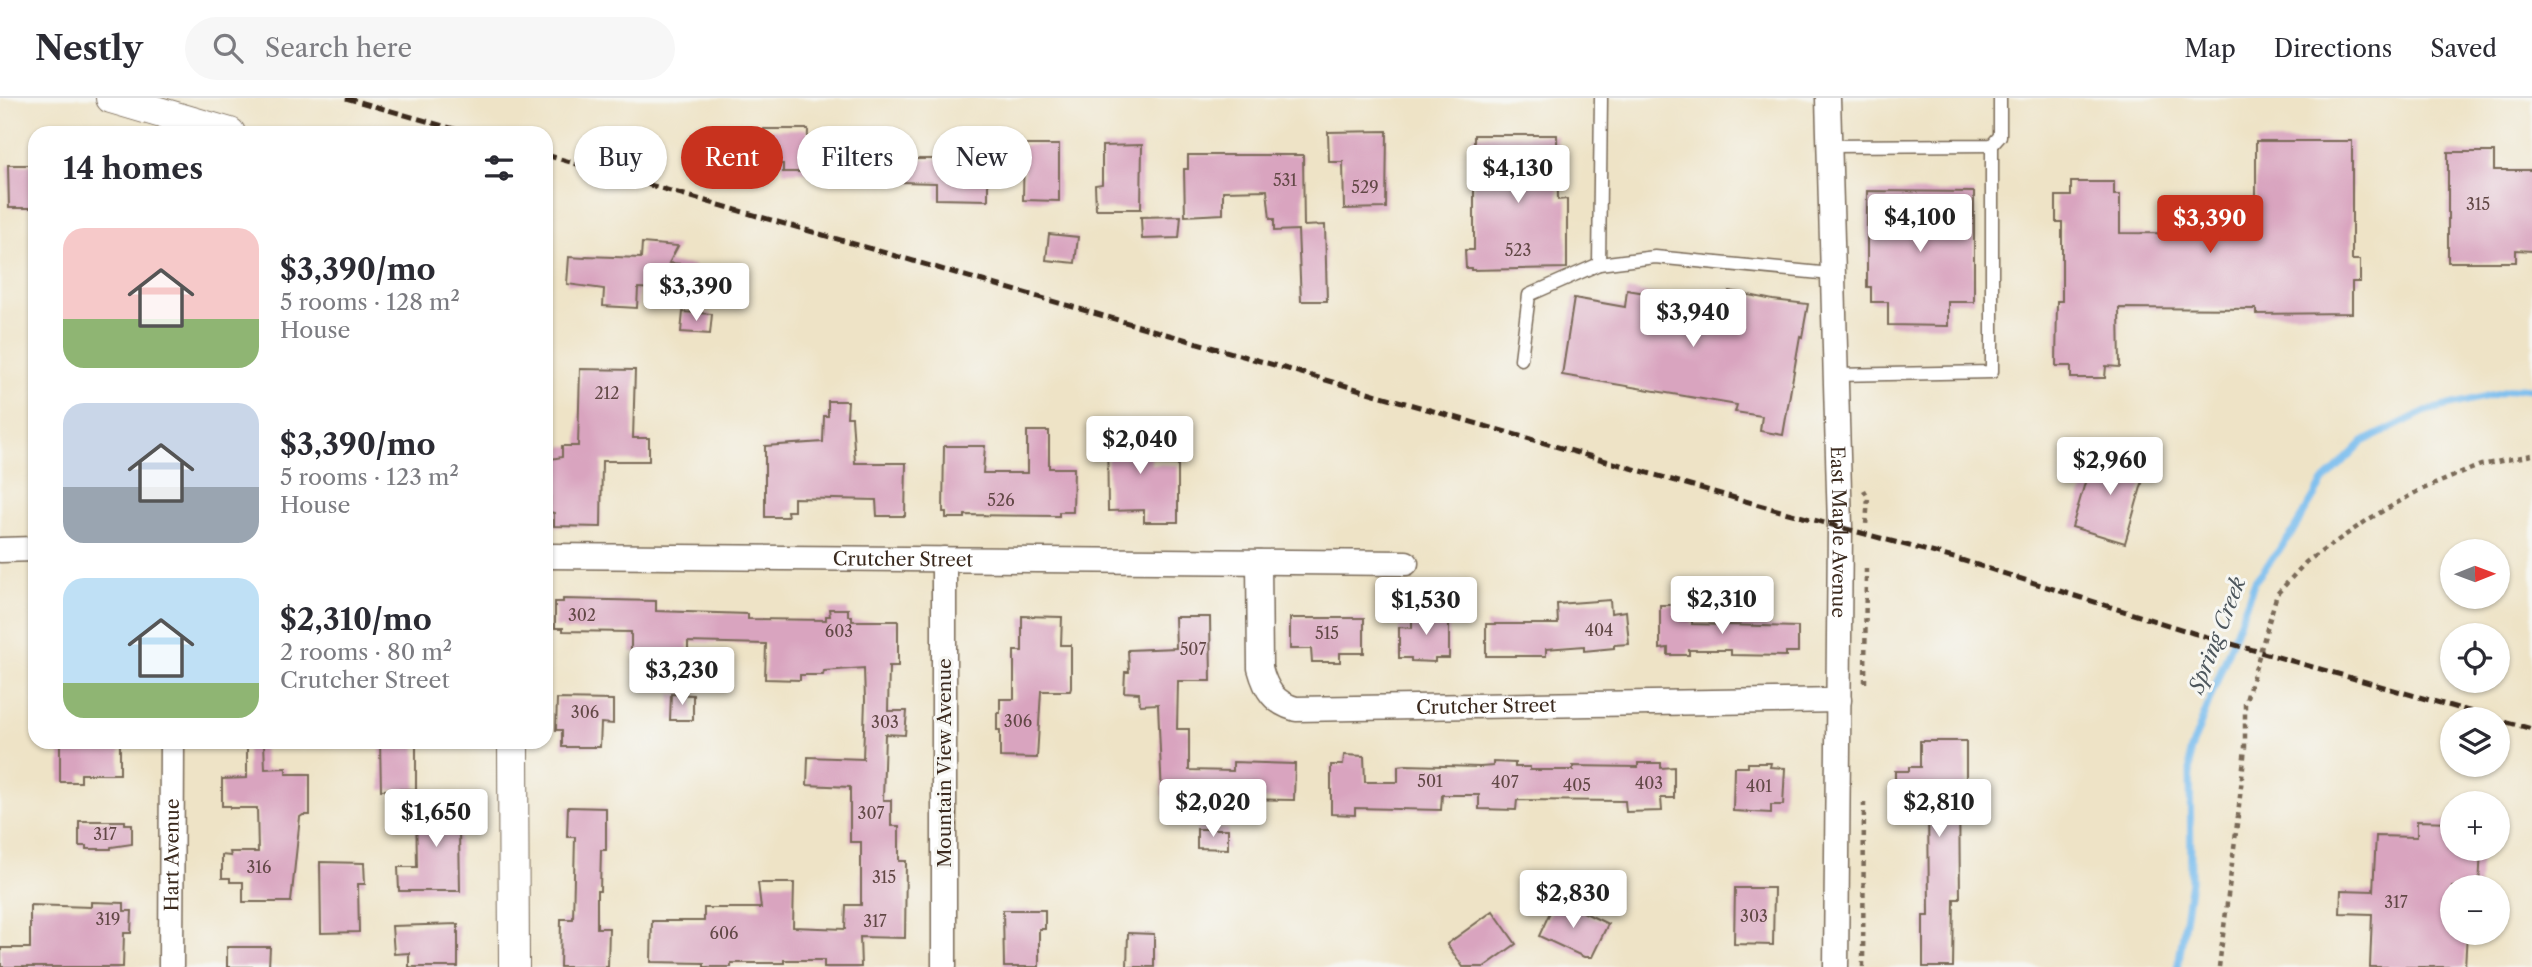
<!DOCTYPE html>
<meta charset="utf-8">
<style>
:root{--surface:#fff;--page:#f7f7f7;--text:#2b2b33;--muted:#7c7c81;--line:#e1e1e2;--accent:#c8321e}
body{margin:0;font-family:"Libre Caslon Text",serif;background:var(--page);color:var(--text);height:100vh;display:flex;flex-direction:column;font-size:26px;white-space:nowrap}
*{box-sizing:border-box;margin:0}
p{font-size:23px;color:var(--muted)}
.icon{flex:none;width:38px;height:38px;fill:none;stroke:currentColor;stroke-width:2;stroke-linecap:round;stroke-linejoin:round}
.map{position:relative;flex:1;overflow:hidden}
.sheet{position:absolute;left:28px;top:28px;width:525px;height:623px;display:flex;flex-direction:column;background:var(--surface);border-radius:21px;box-shadow:0 2px 5px #0004}
.sheet>*{flex:none}
.hud{position:absolute;left:574px;top:28px;width:665px;height:63px;display:flex;gap:14px}
.needle{width:46px;rotate:89deg}
.buttons{position:absolute;left:2440px;top:441px;display:grid;gap:14px}
.buttons a{display:grid;place-items:center;width:70px;height:70px;border-radius:50%;background:var(--surface);box-shadow:0 2px 5px #0004;font-size:35px}
.price{position:absolute;translate:-50% -60px;padding:0 16px;border-radius:7px;background:#fff;color:#222;font-size:23px;line-height:46px;filter:drop-shadow(0 2px 4px #0008)}
.price::after{content:'';position:absolute;left:50%;top:42px;width:21px;height:16px;margin-left:-10px;background:inherit;clip-path:polygon(0 0,100% 0,50% 100%)}
.price.active{background:var(--accent);color:#fff}
ul{padding:0;list-style:none}
li{display:flex;align-items:center;gap:21px;height:175px;padding:0 35px}
li span{display:grid;place-items:center;flex:none;width:196px;height:140px;border-radius:21px;color:#555}
li>.icon{margin-inline-start:auto}
span .icon{width:84px;height:84px;fill:#fffc;stroke-width:1}
li b{font-size:30px}
h2{display:flex;justify-content:space-between;align-items:center;height:84px;padding:0 35px;font-size:30px}
.pill{padding:0 24px;border-radius:32px;background:var(--surface);box-shadow:0 2px 5px #0004;font-size:24px;line-height:63px}
.pill.active{background:var(--accent);color:#fff}
header{display:flex;align-items:center;gap:42px;box-sizing:border-box;height:98px;padding:0 35px;background:var(--surface);border-bottom:2px solid var(--line)}
header strong{font-size:33px}
nav{display:flex;gap:38px;margin-inline-start:auto;font-size:24px}
.search{width:490px;height:63px;background:var(--page);display:flex;align-items:center;gap:18px;box-sizing:border-box;padding:0 24px;border-radius:38px;color:var(--muted);font-size:26px}
.map>svg:first-child{display:block}
</style>
<header>
<strong>Nestly</strong>
<div class="search"><svg class="icon" aria-label="search" viewBox="0 0 24 24"><circle cx="10" cy="10" r="6"/><path d="M15 15l6 6"/></svg>Search here</div>
<nav><a>Map</a><a>Directions</a><a>Saved</a></nav>
</header>
<div class="map">
<svg width="2532" height="869" viewBox="0 0 2532 869">
<rect width="100%" height="100%" fill="#f6f6f2"/>
<filter id="ink" filterUnits="userSpaceOnUse"><feTurbulence type="fractalNoise" baseFrequency=".0143" numOctaves="2"/><feDisplacementMap in="SourceGraphic" scale="14" xChannelSelector="R" yChannelSelector="G"/><feConvolveMatrix kernelMatrix="1 2 1 2 8 2 1 2 1" color-interpolation-filters="sRGB"/></filter>
<filter id="wash" filterUnits="userSpaceOnUse"><feTurbulence type="fractalNoise" baseFrequency=".00686" numOctaves="4" result="noise"/><feDisplacementMap in="SourceGraphic" scale="28" xChannelSelector="R" yChannelSelector="G"/><feGaussianBlur stdDeviation="1.57" result="paint"/><feColorMatrix in="noise" values="0 0 0 0 0 0 0 0 0 0 0 0 0 0 0 0 0 1.4 0 .05"/><feComposite in="paint" operator="in"/></filter>
<g filter="url(#wash)">
<rect width="100%" height="100%" fill="#eee3c6"/>
<g fill="none" stroke-linecap="round" stroke-linejoin="round">
<polyline stroke="#77bcee" stroke-width="7" points="2178,869 2191,783 2190,654 2255,483 2290,438 2323,384 2363,344 2426,313 2520,290 2532,291"/>
</g>
<g id="blocks">
<g fill="#d9a4bf">
<polygon points="764,31 808,31 807,74 783,74 783,66 764,66"/>
<polygon points="870,33 899,34 899,51 901,51 901,61 954,61 954,38 973,38 973,44 988,44 988,102 936,101 936,85 865,83 866,55"/>
<polygon points="1387,33 1386,110 1344,111 1343,64 1329,64 1328,34"/>
<polygon points="1474,37 1557,37 1558,102 1567,101 1567,170 1471,172 1471,170 1466,170 1465,152 1474,152"/>
<polygon points="2256,43 2352,43 2352,162 2360,162 2360,184 2352,184 2352,215 2256,216 2256,211 2119,210 2120,269 2106,268 2105,280 2071,280 2071,268 2056,268 2057,203 2062,203 2062,124 2056,124 2056,98 2071,98 2071,84 2114,84 2114,97 2120,97 2120,135 2256,136"/>
<polygon points="1024,47 1059,47 1059,103 1023,102"/>
<polygon points="1142,47 1141,111 1096,111 1095,87 1102,86 1102,48"/>
<polygon points="2448,54 2494,54 2494,72 2532,72 2532,153 2516,152 2516,164 2448,164"/>
<polygon points="1188,57 1303,57 1304,128 1325,127 1327,203 1301,203 1298,132 1274,133 1274,121 1270,121 1267,92 1223,93 1223,116 1185,118 1184,71 1188,71"/>
<polygon points="8,67 35,67 35,110 9,110"/>
<polygon points="1867,93 1974,94 1974,204 1948,204 1948,228 1888,227 1888,204 1871,204 1871,189 1867,189"/>
<polygon points="1181,118 1179,140 1142,141 1141,119"/>
<polygon points="1049,136 1078,139 1075,165 1046,162"/>
<polygon points="642,145 678,148 669,165 694,167 693,193 638,190 637,210 603,208 604,191 567,186 569,159 585,160 586,158 641,160"/>
<polygon points="1627,192 1726,208 1729,193 1773,202 1808,206 1802,239 1800,238 1783,337 1760,333 1762,318 1735,314 1737,307 1562,277 1574,200 1625,209"/>
<polygon points="683,214 712,216 710,236 681,234"/>
<polygon points="580,271 635,272 633,340 649,340 649,363 602,363 601,429 554,428 554,415 550,414 551,361 562,359 562,348 578,348"/>
<polygon points="828,303 848,303 847,319 852,319 855,365 906,365 905,418 877,418 876,402 794,400 794,413 787,413 788,419 765,419 765,348 823,344 824,318 828,318"/>
<polygon points="1107,327 1152,328 1151,366 1178,367 1178,424 1144,424 1144,412 1108,413"/>
<polygon points="1027,333 1049,333 1049,370 1074,370 1073,414 1059,414 1059,418 965,417 965,420 946,420 946,414 943,414 944,348 985,348 983,375 1027,375"/>
<polygon points="2094,354 2147,368 2125,445 2072,429"/>
<polygon points="563,501 656,503 656,513 748,516 748,521 826,522 826,518 830,518 829,511 848,511 848,518 852,518 852,523 898,523 898,568 889,568 888,613 907,613 905,637 885,636 883,702 891,702 891,728 899,728 899,763 906,763 905,840 860,839 861,869 824,869 824,862 784,862 784,865 731,865 731,869 704,869 704,865 651,864 652,823 704,823 704,810 761,810 758,785 794,785 793,829 845,831 846,807 861,807 861,744 850,744 850,689 807,687 808,659 863,661 865,602 864,570 824,573 823,577 800,577 800,582 765,581 766,546 688,544 688,555 631,554 631,534 563,533 563,530 555,530 555,504 563,504"/>
<polygon points="1610,502 1611,515 1626,513 1629,546 1614,547 1614,550 1584,553 1584,548 1546,551 1546,558 1486,558 1486,526 1558,526 1557,506"/>
<polygon points="1660,507 1692,507 1692,526 1798,529 1798,554 1786,554 1786,558 1731,557 1731,552 1689,552 1689,557 1668,557 1668,550 1660,551"/>
<polygon points="1412,514 1449,514 1449,560 1435,560 1435,564 1411,563 1411,560 1399,560 1399,529 1412,530"/>
<polygon points="1022,518 1062,519 1061,547 1071,547 1071,590 1070,593 1041,593 1037,660 1000,659 1000,632 997,632 997,615 1000,615 1000,601 1014,601 1014,553 1022,553"/>
<polygon points="1175,519 1210,519 1211,583 1178,583 1177,631 1189,631 1189,672 1233,673 1233,664 1295,666 1294,702 1232,701 1232,695 1181,695 1181,698 1162,698 1158,606 1140,607 1139,595 1124,594 1125,574 1129,574 1128,552 1176,550"/>
<polygon points="1290,520 1364,520 1364,555 1340,555 1340,564 1312,564 1311,551 1290,551"/>
<polygon points="671,596 693,597 693,622 670,622"/>
<polygon points="557,601 613,602 613,626 601,625 600,649 562,649 562,632 556,632"/>
<polygon points="1920,643 1966,643 1966,688 1959,688 1960,801 1954,801 1953,869 1923,869 1923,818 1929,818 1928,699 1895,699 1895,673 1909,673 1909,669 1920,669"/>
<polygon points="60,644 120,644 120,676 81,676 81,684 60,684"/>
<polygon points="247,644 264,644 265,671 286,670 286,676 310,676 310,717 303,717 300,719 291,804 243,804 243,784 230,784 230,780 222,780 222,757 231,758 230,754 258,754 257,710 230,710 230,708 222,708 222,681 247,680"/>
<polygon points="380,644 416,644 416,691 381,692"/>
<polygon points="1344,657 1364,658 1365,684 1398,684 1398,668 1406,667 1480,669 1493,668 1493,664 1515,665 1515,669 1530,669 1530,672 1573,672 1573,668 1638,669 1638,665 1661,665 1661,670 1674,669 1674,700 1661,700 1662,713 1626,714 1625,703 1517,702 1516,712 1479,711 1479,697 1442,697 1441,712 1355,710 1355,717 1331,716 1331,667 1343,667"/>
<polygon points="1748,665 1771,665 1770,669 1785,670 1783,707 1771,707 1771,715 1733,713 1734,669 1748,669"/>
<polygon points="416,704 459,704 459,709 465,709 465,731 459,731 460,793 399,793 398,769 417,769"/>
<polygon points="568,709 606,710 606,752 601,752 600,793 597,793 597,830 609,830 608,869 560,869 561,821 573,821 575,739 567,739"/>
<polygon points="79,723 125,723 125,726 132,726 132,746 111,749 111,751 86,751 86,748 79,748"/>
<polygon points="2417,723 2452,724 2452,751 2481,751 2479,789 2452,789 2452,835 2467,835 2465,869 2370,869 2372,816 2340,815 2341,792 2373,793 2376,738 2417,739"/>
<polygon points="1197,731 1228,731 1228,751 1197,750"/>
<polygon points="320,764 364,765 365,786 358,786 359,834 321,835"/>
<polygon points="1735,790 1774,790 1773,847 1734,846"/>
<polygon points="1556,801 1608,826 1592,859 1584,859 1539,838"/>
<polygon points="91,804 124,805 124,813 132,813 131,835 124,835 123,869 1,869 1,850 30,850 30,807 91,809"/>
<polygon points="1003,812 1045,812 1045,831 1039,831 1039,869 1004,869"/>
<polygon points="1493,813 1516,846 1484,869 1463,869 1447,846"/>
<polygon points="458,826 458,869 409,869 409,855 394,856 392,828"/>
<polygon points="1128,835 1154,836 1154,869 1127,869"/>
<polygon points="227,849 270,849 269,869 227,869"/>
</g>
</g>
</g>
<g filter="url(#ink)">
<use href="#blocks" fill-opacity="0" stroke="#7a6b59" stroke-width="2"/>
<g fill="none" stroke-linecap="round" stroke-linejoin="round">
<defs>
<g id="service">
<polyline points="1601,0 1599,166 1655,159 1831,176"/>
<polyline points="1828,48 1992,47 2000,38 2000,0"/>
<polyline points="1521,261 1529,197 1599,166"/>
<polyline points="1835,277 1992,274 1992,47"/>
</g>
<g id="minor">
<path id="s1" d="M1828,0L1840,429L1836,869"/>
<polyline points="0,452 35,451"/>
<path id="s2" d="M546,458L1406,465"/>
<path id="s3" d="M1259,464L1260,570C1266,592 1274,605 1296,611L1839,602"/>
<path id="s4" d="M171,869L172,644"/>
<polyline points="944,869 944,461"/>
</g>
<g id="tertiary">
<polyline points="111,0 230,35"/>
<polyline points="513,644 514,869"/>
</g>
</defs>
<use href="#service" stroke="#7a6b59" stroke-width="15"/>
<use href="#minor" stroke="#7a6b59" stroke-width="27"/>
<use href="#tertiary" stroke="#7a6b59" stroke-width="32"/>
<g stroke="#7a6b59" stroke-width="4.5" stroke-dasharray="5 5" stroke-linecap="butt">
<polyline points="1864,392 1868,399 1866,427"/>
<polyline points="1865,585 1866,471"/>
<polyline points="1863,869 1864,705"/>
<polyline points="2219,869 2238,718 2245,649 2245,606 2277,496 2306,464 2369,421 2418,393 2481,367 2532,357"/>
</g>
<use href="#service" stroke="#fff" stroke-width="12"/>
<use href="#minor" stroke="#fff" stroke-width="24"/>
<use href="#tertiary" stroke="#fff" stroke-width="30"/>
<g stroke="#3b2a1e" stroke-width="5" stroke-dasharray="10 5" stroke-linecap="butt">
<polyline points="346,0 468,35"/>
<polyline points="546,57 1766,409 1961,462 2193,535 2532,631"/>
</g>
</g>
</g>
<g text-anchor="middle" dominant-baseline="central" stroke-width="6" stroke-linejoin="round" paint-order="stroke">
<g font-size="16" fill="#624846">
<text x="1285" y="82">531</text>
<text x="1365" y="89">529</text>
<text x="2478" y="106">315</text>
<text x="1518" y="152">523</text>
<text x="607" y="295">212</text>
<text x="1001" y="402">526</text>
<text x="582" y="517">302</text>
<text x="1599" y="532">404</text>
<text x="839" y="533">603</text>
<text x="1327" y="535">515</text>
<text x="1193" y="551">507</text>
<text x="585" y="614">306</text>
<text x="1018" y="623">306</text>
<text x="885" y="624">303</text>
<text x="1430" y="683">501</text>
<text x="1505" y="684">407</text>
<text x="1649" y="685">403</text>
<text x="1577" y="687">405</text>
<text x="1759" y="688">401</text>
<text x="871" y="715">307</text>
<text x="105" y="736">317</text>
<text x="259" y="769">316</text>
<text x="884" y="779">315</text>
<text x="2396" y="804">317</text>
<text x="1754" y="818">303</text>
<text x="108" y="821">319</text>
<text x="875" y="823">317</text>
<text x="724" y="835">606</text>
</g>
<g font-size="19" fill="#3b2a1e" stroke="#f6f6f2">
<text stroke="none"><textPath href="#s1" startOffset="434">East Maple Avenue</textPath></text>
<text stroke="none"><textPath href="#s2" startOffset="357">Crutcher Street</textPath></text>
<text stroke="none"><textPath href="#s3" startOffset="354">Crutcher Street</textPath></text>
<text transform="translate(944 665) rotate(-90)">Mountain View Avenue</text>
<text stroke="none"><textPath href="#s4" startOffset="112">Hart Avenue</textPath></text>
</g>
<g font-size="21" font-style="italic" fill="#4d565c" stroke="#f6f6f2">
<text transform="translate(2217 537) rotate(-69)">Spring Creek</text>
</g>
</g>
</svg>
<div class="buttons">
<a><svg class="needle" viewBox="-14 -14 28 28"><path d="M0-13l5 13h-10z" fill="#e53935"/><path d="M0 13l5-13h-10z" fill="#7c7c81"/></svg></a>
<a><svg class="icon" aria-label="locate" viewBox="0 0 24 24"><circle cx="12" cy="12" r="6"/><path d="M12 2v4M12 18v4M2 12h4M18 12h4"/></svg></a>
<a><svg class="icon" aria-label="layers" viewBox="0 0 24 24"><path d="M12 4l9 5-9 5-9-5zM3 14l9 5 9-5"/></svg></a>
<a>+</a>
<a>−</a>
</div>
<b class="price" style="left:1518px;top:107px">$4,130</b>
<b class="price" style="left:1920px;top:156px">$4,100</b>
<b class="price active" style="left:2210px;top:157px">$3,390</b>
<b class="price" style="left:696px;top:225px">$3,390</b>
<b class="price" style="left:1693px;top:251px">$3,940</b>
<b class="price" style="left:1140px;top:378px">$2,040</b>
<b class="price" style="left:2110px;top:399px">$2,960</b>
<b class="price" style="left:1722px;top:538px">$2,310</b>
<b class="price" style="left:1426px;top:539px">$1,530</b>
<b class="price" style="left:682px;top:609px">$3,230</b>
<b class="price" style="left:1213px;top:741px">$2,020</b>
<b class="price" style="left:1939px;top:741px">$2,810</b>
<b class="price" style="left:436px;top:751px">$1,650</b>
<b class="price" style="left:1573px;top:832px">$2,830</b>
<div class="hud">
<a class="pill">Buy</a>
<a class="pill active">Rent</a>
<a class="pill">Filters</a>
<a class="pill">New</a>
</div>
<section class="sheet">
<h2>14 homes<svg class="icon" aria-label="filters" viewBox="0 0 24 24"><path d="M4 7h16M4 17h16"/><circle cx="9" cy="7" r="2"/><circle cx="15" cy="17" r="2"/></svg></h2>
<ul>
<li><span style="background:linear-gradient(#f6c9c9 65%,#8fb573 0)"><svg class="icon" aria-label="home" viewBox="0 0 24 24"><path d="M3 11l9-7 9 7M6 9v11h12V9"/></svg></span><div><b>$3,390/mo</b><p>5 rooms · 128 m²</p><p>House</p></div></li>
<li><span style="background:linear-gradient(#c9d6e8 60%,#9aa5b1 0)"><svg class="icon" aria-label="home" viewBox="0 0 24 24"><path d="M3 11l9-7 9 7M6 9v11h12V9"/></svg></span><div><b>$3,390/mo</b><p>5 rooms · 123 m²</p><p>House</p></div></li>
<li><span style="background:linear-gradient(#bfe0f5 75%,#8fb573 0)"><svg class="icon" aria-label="home" viewBox="0 0 24 24"><path d="M3 11l9-7 9 7M6 9v11h12V9"/></svg></span><div><b>$2,310/mo</b><p>2 rooms · 80 m²</p><p>Crutcher Street</p></div></li>
</ul>
</section>
</div>
